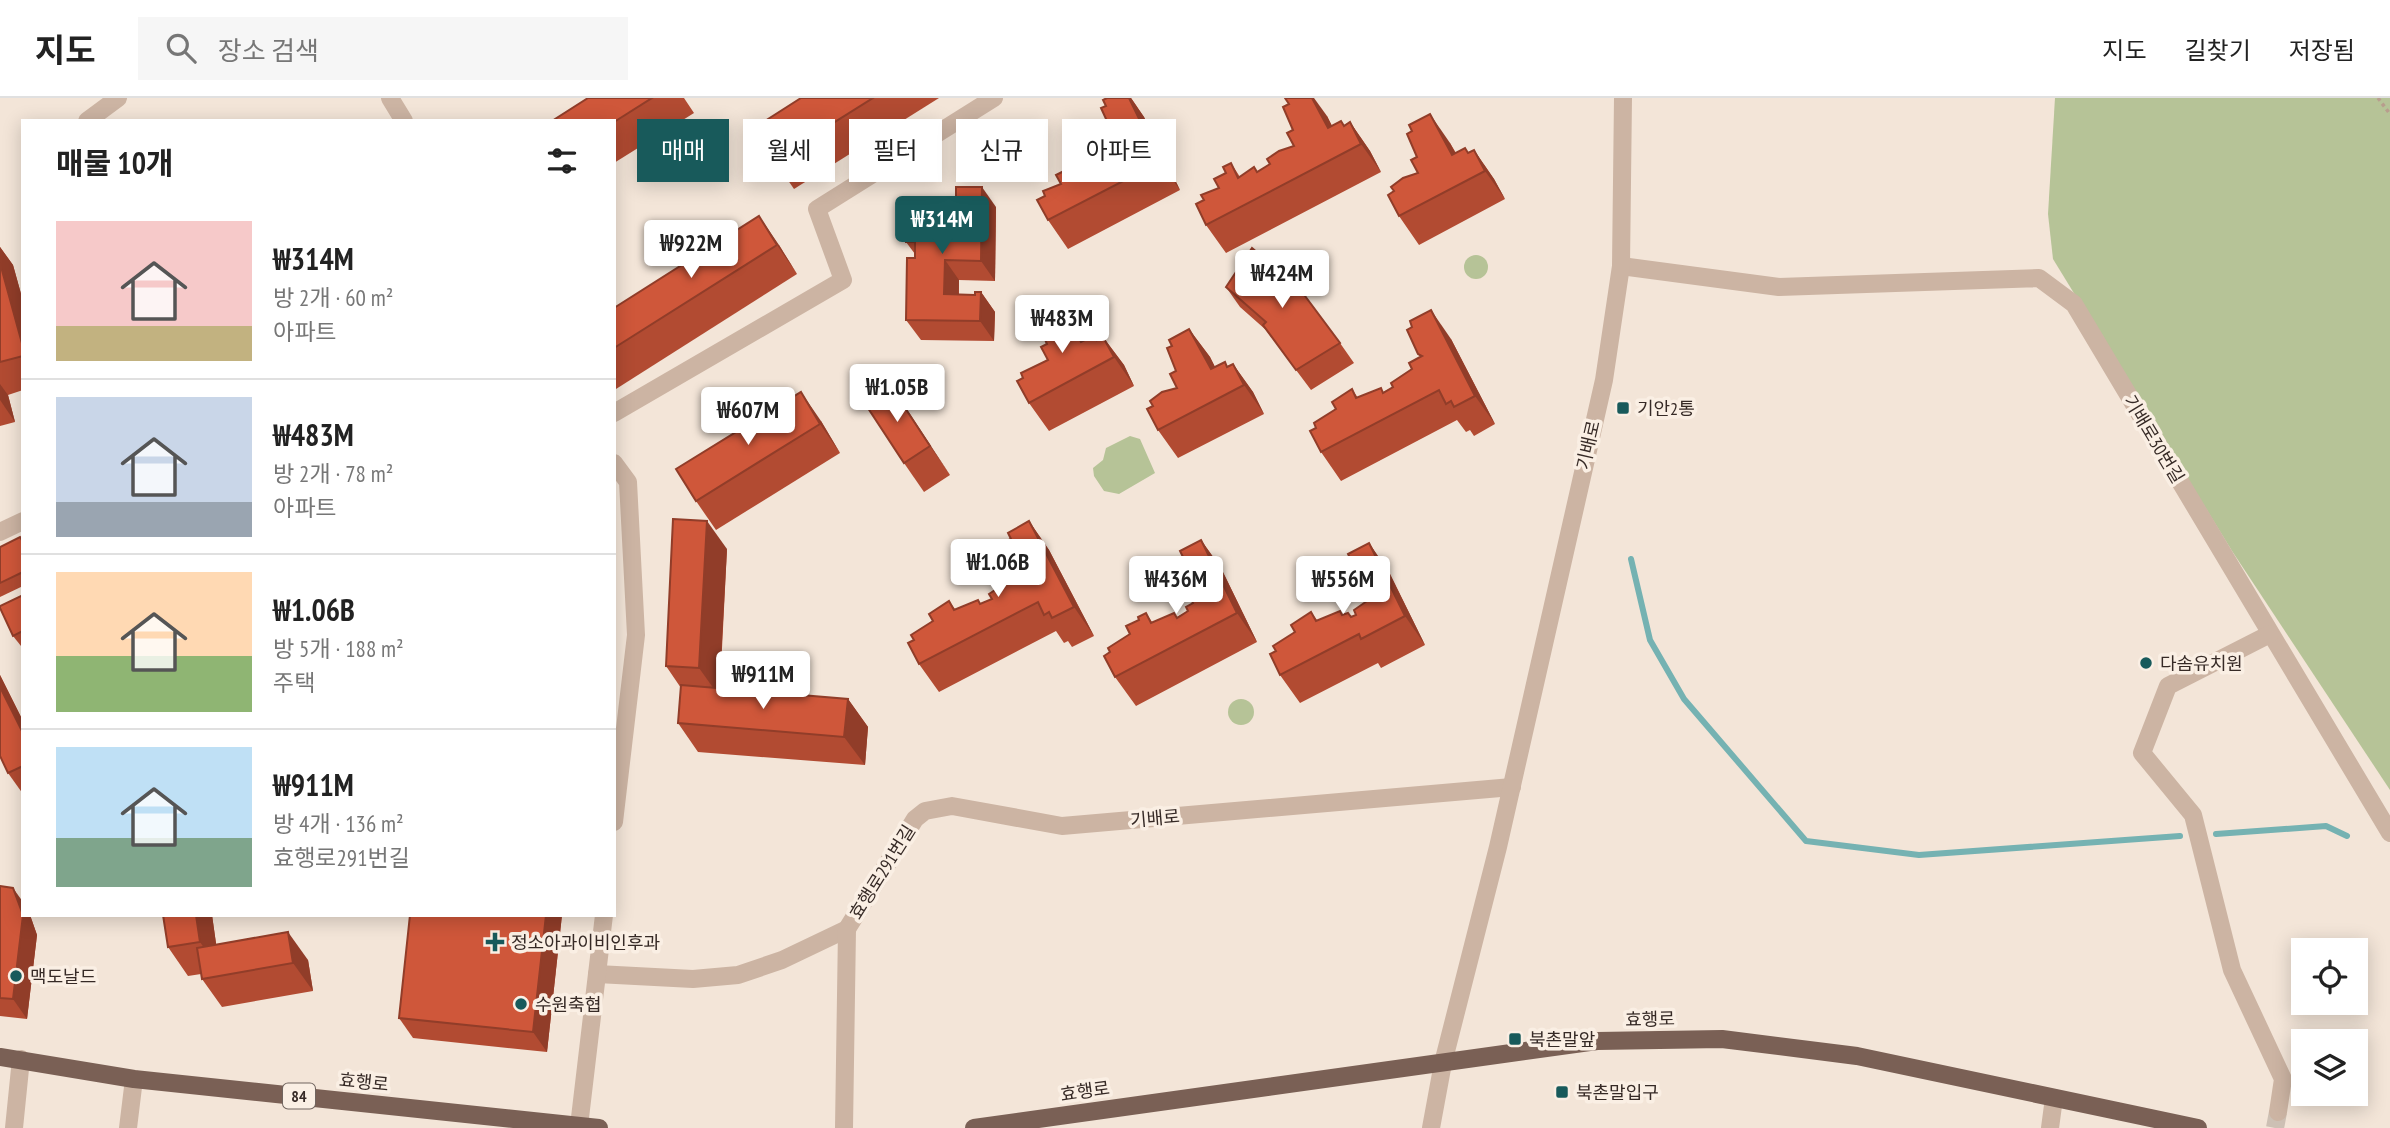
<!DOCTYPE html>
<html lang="ko">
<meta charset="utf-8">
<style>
:root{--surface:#fff;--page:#f6f6f6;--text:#222;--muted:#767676;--line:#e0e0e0;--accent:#185a5b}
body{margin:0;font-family:"PT Sans Narrow","Noto Sans KR",sans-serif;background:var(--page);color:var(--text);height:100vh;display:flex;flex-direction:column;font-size:26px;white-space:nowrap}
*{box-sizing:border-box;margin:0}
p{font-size:23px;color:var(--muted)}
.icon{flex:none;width:38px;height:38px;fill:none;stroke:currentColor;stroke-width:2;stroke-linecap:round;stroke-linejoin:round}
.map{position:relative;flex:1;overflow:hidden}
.panel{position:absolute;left:21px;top:21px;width:595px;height:798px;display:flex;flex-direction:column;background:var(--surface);border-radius:0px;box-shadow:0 4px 18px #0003}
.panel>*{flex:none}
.hud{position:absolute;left:637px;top:21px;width:665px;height:63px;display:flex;gap:14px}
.controls{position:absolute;left:2291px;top:840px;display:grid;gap:14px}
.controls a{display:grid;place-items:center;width:77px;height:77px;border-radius:0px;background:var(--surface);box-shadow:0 4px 18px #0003;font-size:35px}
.price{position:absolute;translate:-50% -60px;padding:0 16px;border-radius:7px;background:#fff;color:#222;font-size:23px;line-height:46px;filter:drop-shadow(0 2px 4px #0008)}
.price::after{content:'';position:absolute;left:50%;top:42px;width:21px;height:16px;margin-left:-10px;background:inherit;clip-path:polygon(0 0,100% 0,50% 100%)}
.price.on{background:var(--accent);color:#fff}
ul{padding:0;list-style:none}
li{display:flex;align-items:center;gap:21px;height:175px;padding:0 35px}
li+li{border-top:2px solid var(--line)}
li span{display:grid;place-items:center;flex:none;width:196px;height:140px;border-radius:0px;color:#555}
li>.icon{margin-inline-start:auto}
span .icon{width:84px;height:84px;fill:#fffc;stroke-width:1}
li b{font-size:30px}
h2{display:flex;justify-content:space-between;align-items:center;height:84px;padding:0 35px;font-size:30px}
.tag{padding:0 24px;border-radius:0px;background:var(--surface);box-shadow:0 4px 18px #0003;font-size:24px;line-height:63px}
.tag.on{background:var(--accent);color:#fff}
header{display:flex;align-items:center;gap:42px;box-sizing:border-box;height:98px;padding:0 35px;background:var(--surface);border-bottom:2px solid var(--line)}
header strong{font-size:33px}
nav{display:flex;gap:38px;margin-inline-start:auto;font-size:24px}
.search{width:490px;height:63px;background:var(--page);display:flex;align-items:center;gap:18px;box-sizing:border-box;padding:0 24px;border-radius:0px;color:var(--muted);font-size:26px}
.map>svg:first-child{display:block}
</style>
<header>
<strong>지도</strong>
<div class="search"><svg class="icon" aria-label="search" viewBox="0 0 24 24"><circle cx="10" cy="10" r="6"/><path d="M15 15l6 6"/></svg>장소 검색</div>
<nav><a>지도</a><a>길찾기</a><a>저장됨</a></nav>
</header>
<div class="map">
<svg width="2390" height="1030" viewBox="0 0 2390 1030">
<rect width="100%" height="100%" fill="#f3e5d8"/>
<g fill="#b6c397">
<polygon points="2055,0 2390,0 2390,692 2232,453 2053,161 2048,116"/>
<circle cx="1476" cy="169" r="12"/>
<polygon points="1130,338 1140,341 1155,375 1119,396 1104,393 1094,378 1093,370 1103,362 1106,350"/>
<circle cx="1241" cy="614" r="13"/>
</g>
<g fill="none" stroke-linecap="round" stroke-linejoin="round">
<g stroke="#75b2b2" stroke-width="6">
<polyline points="1631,461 1650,542 1684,601 1806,743 1919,757 2180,738"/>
<polyline points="2216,736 2326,728 2347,738"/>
</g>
<polyline stroke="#cdc0b4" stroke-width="18" stroke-dasharray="18 9" stroke-linecap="butt" points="2275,1030 2278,1014"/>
<polyline stroke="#b89d8d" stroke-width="3.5" stroke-dasharray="3.5 3.5" stroke-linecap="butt" points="2378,0 2390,16"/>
<g stroke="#ccb4a3" stroke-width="18">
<polyline points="390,0 404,23"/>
<polyline points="87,23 118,0"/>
<polyline points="1621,168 1779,189 2039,180 2074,206 2390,735"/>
<polyline points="614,315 843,182 817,111 994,0"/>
<polyline points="614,365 628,384 636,537 614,724"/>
<polyline points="0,434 23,423"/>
<polyline points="2270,536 2168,588 2142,655 2193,717 2232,872 2283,981 2278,1014"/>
<polyline points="597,876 693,881 738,877 782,862 847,831 915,721 925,713 952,708 1062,728 1512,689"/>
<polyline points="579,1028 604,817"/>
<polyline points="14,1030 21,961"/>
<polyline points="128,1030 134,981"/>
<polyline points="844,1030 847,831"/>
<polyline points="1431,1030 1443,965 1498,749 1604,282 1621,168 1623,0"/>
<polyline points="2050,1030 2054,1000"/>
</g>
<g stroke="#7a6055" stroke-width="18">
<polyline points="0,959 134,981 599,1030"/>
<polyline points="974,1030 1597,943 1722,941 1857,958 2198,1030"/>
</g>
</g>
<g fill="#b24b32">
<polygon points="588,0 684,0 694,15 614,65 614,23"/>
<polygon points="801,0 939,0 794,91 774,62"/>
<polygon points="1107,0 1131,0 1144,19 1180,92 1068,151 1048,122 1045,98 1061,86 1096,66 1099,70 1111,63 1121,51 1122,49 1112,34 1106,8"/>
<polygon points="1327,18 1332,28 1341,23 1344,27 1350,24 1370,53 1381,74 1226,155 1206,127 1204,102 1219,90 1231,65 1240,79 1258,74 1294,48"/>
<polygon points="1412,33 1450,45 1456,55 1465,50 1468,55 1474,52 1494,81 1505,101 1419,147 1399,118 1394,93 1418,75 1417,59"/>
<polygon points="934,100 944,113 956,113 996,109 995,183 959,182 959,197 975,197 981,194 995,214 994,243 921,242 906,222 915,156 906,144"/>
<polygon points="779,147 797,176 616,291 614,289 614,210"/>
<polygon points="0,149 13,167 23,203 23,292 8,297 15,324 0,328"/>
<polygon points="1226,189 1340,245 1354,265 1311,292 1266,232 1240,209"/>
<polygon points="1060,203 1080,232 1085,242 1095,237 1098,241 1103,239 1124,267 1134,288 1049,333 1029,305 1023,280 1048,262 1047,246 1042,220"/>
<polygon points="1189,231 1210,259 1215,269 1228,269 1233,266 1253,294 1264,316 1178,360 1158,332 1153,308 1177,290 1176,273 1172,248"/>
<polygon points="1451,241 1495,326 1474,338 1470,332 1466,334 1457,322 1341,383 1321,354 1316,330 1336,311 1352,291 1358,300 1383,294 1393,289 1412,271 1420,259 1418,256"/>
<polygon points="890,287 950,377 924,394 904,365"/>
<polygon points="821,323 840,355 716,432 696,403"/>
<polygon points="1029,423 1049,452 1094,538 1072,549 1068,543 1064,545 1056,533 939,594 919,566 914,542 933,523 949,503 955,511 978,502 981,506 992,501 1010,482 1020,470 1011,456 1011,441"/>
<polygon points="20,439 23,442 23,488 0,499 0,449"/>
<polygon points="1201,442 1221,470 1257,544 1136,608 1115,579 1110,554 1130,536 1139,522 1146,515 1152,524 1177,519 1188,513 1193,505 1195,495 1188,485 1183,459"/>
<polygon points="1369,445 1389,474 1425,547 1381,570 1378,565 1300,605 1280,577 1276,553 1295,534 1311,514 1317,522 1343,517 1348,515 1351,519 1356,517 1366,503 1356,489 1351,462"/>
<polygon points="727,451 720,590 848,601 868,629 865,667 698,654 678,625 681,590 666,568"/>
<polygon points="23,497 23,547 21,548 13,538"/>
<polygon points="0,577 23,623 23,696 8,675"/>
<polygon points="0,788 23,817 30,817 37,837 27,921 0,918"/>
<polygon points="163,817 212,817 216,846 308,862 313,893 222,909 202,881 201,876 188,878 168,849"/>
<polygon points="410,817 562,817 547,954 413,940 399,920"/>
</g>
<g fill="#913d29">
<polygon points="1129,0 1131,0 1144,19 1180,92 1160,64"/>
<polygon points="1312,0 1314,0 1327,18 1345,54 1328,30"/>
<polygon points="1430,16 1450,45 1469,81 1452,57"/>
<polygon points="1350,24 1370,53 1381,74 1361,46"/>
<polygon points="1474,52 1494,81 1505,101 1485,73"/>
<polygon points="982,89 996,109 995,183 981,163"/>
<polygon points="934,100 949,120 934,113"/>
<polygon points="759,118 779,147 797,176 777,147"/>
<polygon points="0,149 13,167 23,203 23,249 0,165"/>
<polygon points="945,162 959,182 958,217 944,196"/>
<polygon points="981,194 995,214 994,243 980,223"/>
<polygon points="1060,203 1080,232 1099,268 1081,244"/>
<polygon points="1431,212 1451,241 1495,326 1475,298"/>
<polygon points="1189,231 1210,259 1228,295 1211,271"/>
<polygon points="1103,239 1124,267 1134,288 1114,259"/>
<polygon points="1233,266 1253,294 1264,316 1244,287"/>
<polygon points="0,286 8,297 15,324 0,302"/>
<polygon points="890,287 910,316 950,377 930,348"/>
<polygon points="801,294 821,323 840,355 820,326"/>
<polygon points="707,423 727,451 719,598 699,570"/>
<polygon points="1029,423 1049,452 1094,538 1074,509"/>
<polygon points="1201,442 1221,470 1257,544 1237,515"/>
<polygon points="1369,445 1389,474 1425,547 1405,518"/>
<polygon points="0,577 23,623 23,635 0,589"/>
<polygon points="848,601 868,629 865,667 844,639"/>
<polygon points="13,790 23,804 23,817"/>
<polygon points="23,817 30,817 37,837 27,921 13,901"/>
<polygon points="196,817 212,817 220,873 200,844"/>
<polygon points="546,817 562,817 547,954 533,934"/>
<polygon points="288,834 308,862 313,893 293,865"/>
</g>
<g fill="#cf573a" stroke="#913d29" stroke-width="2">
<polygon points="588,0 652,0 614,24 614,23 552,23"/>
<polygon points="801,0 873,0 774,62 754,30"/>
<polygon points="1107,0 1129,0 1160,64 1048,122 1037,102 1045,98 1043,93 1061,86 1056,77 1068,71 1065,66 1073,62 1080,76 1096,66 1099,70 1111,63 1109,58 1121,51 1123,48 1115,32 1112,34 1101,10 1106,8 1103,2"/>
<polygon points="1285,0 1312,0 1328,30 1341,23 1344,28 1350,24 1361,46 1206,127 1196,106 1204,102 1201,97 1219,90 1214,81 1226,75 1223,69 1231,65 1238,80 1254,69 1257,74 1270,66 1267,61 1279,53 1294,48 1287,35 1293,32 1283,9 1289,6"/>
<polygon points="1430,16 1452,57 1465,50 1468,55 1474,52 1485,73 1399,118 1388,97 1394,93 1391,89 1403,80 1418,75 1411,62 1417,59 1407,36 1412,33 1409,27"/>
<polygon points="956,89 982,89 981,163 945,162 944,196 975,197 975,194 981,194 980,223 906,222 907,160 915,160 915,144 906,144 907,100 934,100 934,113 956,113"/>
<polygon points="759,118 777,147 614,250 614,210"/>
<polygon points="1252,150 1299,190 1340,245 1296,272 1263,227 1266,224 1226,189"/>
<polygon points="0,165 23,249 23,258 0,264"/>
<polygon points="1060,203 1081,244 1095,237 1097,242 1103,239 1114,259 1029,305 1017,283 1023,280 1021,275 1048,262 1041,249 1047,246 1037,223 1042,220 1039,214"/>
<polygon points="1431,212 1475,298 1454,309 1451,303 1446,306 1439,292 1321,354 1310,333 1316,330 1314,325 1336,311 1332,304 1352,291 1356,300 1381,290 1383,295 1393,289 1391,285 1412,271 1409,265 1422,258 1418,256 1407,232 1412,229 1410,223"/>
<polygon points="1189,231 1211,271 1225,264 1227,269 1233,266 1244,287 1158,332 1147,311 1153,308 1150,303 1162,294 1177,290 1170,276 1176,273 1167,250 1172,248 1169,242"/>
<polygon points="890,287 930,348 904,365 864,304"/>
<polygon points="801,294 820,326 696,403 676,371"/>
<polygon points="673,421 707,423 699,570 666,568"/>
<polygon points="1029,423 1074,509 1052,520 1049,514 1044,517 1038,504 919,566 908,545 914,542 911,537 933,523 929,516 949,503 954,512 978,502 980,506 992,501 989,496 1010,482 1007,476 1020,469 1011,456 1006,443 1011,441 1008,435"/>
<polygon points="20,439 23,444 23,474 0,485 0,449"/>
<polygon points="1201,442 1237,515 1115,579 1104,558 1110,554 1108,550 1130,536 1126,528 1139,522 1138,519 1146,515 1151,525 1174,515 1177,520 1188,513 1186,509 1193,505 1190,498 1197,494 1191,484 1188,485 1178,461 1183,459 1180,453"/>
<polygon points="1369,445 1405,518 1361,541 1359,536 1280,577 1270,556 1276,553 1273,548 1295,534 1291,527 1311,514 1316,523 1340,513 1342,517 1348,515 1351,519 1356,517 1354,512 1367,503 1359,487 1356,489 1346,465 1351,462 1348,456"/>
<polygon points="23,497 23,533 13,538 0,510 0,508"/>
<polygon points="681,587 848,601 844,639 678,625"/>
<polygon points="0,589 23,635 23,668 8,675 0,658"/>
<polygon points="0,788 13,790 23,817 13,901 0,900"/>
<polygon points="163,817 196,817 200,844 168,849"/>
<polygon points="410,817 546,817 533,934 399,920"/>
<polygon points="288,834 293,865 202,881 197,850"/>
</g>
<g fill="#185a5b" stroke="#faefe4" stroke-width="2.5">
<rect x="1616" y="303" width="14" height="14" rx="3.5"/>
<circle cx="2146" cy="565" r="7"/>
<path d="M491.5 833.5h7v7h7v7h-7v7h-7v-7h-7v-7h7z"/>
<circle cx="16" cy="878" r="7"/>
<circle cx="521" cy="906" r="7"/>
<rect x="1508" y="934" width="14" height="14" rx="3.5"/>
<rect x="1555" y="987" width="14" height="14" rx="3.5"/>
</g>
<g text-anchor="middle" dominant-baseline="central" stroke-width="7" stroke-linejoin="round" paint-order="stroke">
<rect fill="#faefe4" stroke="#71655f" stroke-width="2" x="283" y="985.5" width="32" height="25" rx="5"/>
<g font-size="16" font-weight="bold" fill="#362a26">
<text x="299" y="998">84</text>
</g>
<g font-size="18" fill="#362a26" stroke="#faefe4" text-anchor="start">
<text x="1637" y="310">기안2통</text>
<text x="2160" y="565">다솜유치원</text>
<text x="511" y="844">정소아과이비인후과</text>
<text x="30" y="878">맥도날드</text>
<text x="535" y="906">수원축협</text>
<text x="1529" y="941">북촌말앞</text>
<text x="1576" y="994">북촌말입구</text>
</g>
<g font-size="18" fill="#362a26" stroke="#faefe4">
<text transform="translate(2154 341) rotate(59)">기배로30번길</text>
<text transform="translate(1588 347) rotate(-77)">기배로</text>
<text transform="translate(1155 720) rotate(-5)">기배로</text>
<text transform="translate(882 774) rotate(-58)">효행로291번길</text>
<text transform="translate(1650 921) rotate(-1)">효행로</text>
<text transform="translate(364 984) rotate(6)">효행로</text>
<text transform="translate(1085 993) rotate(-8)">효행로</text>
</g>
</g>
</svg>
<div class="controls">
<a><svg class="icon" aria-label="locate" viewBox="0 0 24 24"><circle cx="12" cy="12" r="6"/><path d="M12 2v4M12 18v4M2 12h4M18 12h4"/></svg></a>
<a><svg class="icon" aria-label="layers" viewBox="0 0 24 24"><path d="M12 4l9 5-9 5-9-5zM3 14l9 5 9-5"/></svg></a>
</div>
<b class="price on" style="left:942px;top:158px">₩314M</b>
<b class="price" style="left:691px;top:182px">₩922M</b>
<b class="price" style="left:1282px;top:212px">₩424M</b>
<b class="price" style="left:1062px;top:257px">₩483M</b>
<b class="price" style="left:897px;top:326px">₩1.05B</b>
<b class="price" style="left:748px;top:349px">₩607M</b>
<b class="price" style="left:998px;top:501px">₩1.06B</b>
<b class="price" style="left:1176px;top:518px">₩436M</b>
<b class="price" style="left:1343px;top:518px">₩556M</b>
<b class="price" style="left:763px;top:613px">₩911M</b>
<div class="hud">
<a class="tag on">매매</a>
<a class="tag">월세</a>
<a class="tag">필터</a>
<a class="tag">신규</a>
<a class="tag">아파트</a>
</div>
<section class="panel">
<h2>매물 10개<svg class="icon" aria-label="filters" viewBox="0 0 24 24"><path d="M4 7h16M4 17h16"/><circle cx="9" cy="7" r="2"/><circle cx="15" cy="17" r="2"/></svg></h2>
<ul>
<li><span style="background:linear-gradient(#f6c9c9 75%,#c2b280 0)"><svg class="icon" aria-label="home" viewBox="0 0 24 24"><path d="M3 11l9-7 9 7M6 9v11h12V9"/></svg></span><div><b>₩314M</b><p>방 2개 · 60 m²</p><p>아파트</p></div></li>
<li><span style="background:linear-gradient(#c9d6e8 75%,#9aa5b1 0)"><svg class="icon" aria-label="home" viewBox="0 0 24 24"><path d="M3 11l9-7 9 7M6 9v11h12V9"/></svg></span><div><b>₩483M</b><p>방 2개 · 78 m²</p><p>아파트</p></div></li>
<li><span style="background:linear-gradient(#ffd9b3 60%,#8fb573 0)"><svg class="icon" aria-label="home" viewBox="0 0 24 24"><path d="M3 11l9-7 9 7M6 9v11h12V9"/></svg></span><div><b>₩1.06B</b><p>방 5개 · 188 m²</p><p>주택</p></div></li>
<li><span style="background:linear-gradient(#bfe0f5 65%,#7fa58c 0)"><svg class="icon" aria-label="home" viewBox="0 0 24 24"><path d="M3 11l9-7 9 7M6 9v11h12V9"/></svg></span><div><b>₩911M</b><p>방 4개 · 136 m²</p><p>효행로291번길</p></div></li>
</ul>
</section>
</div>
